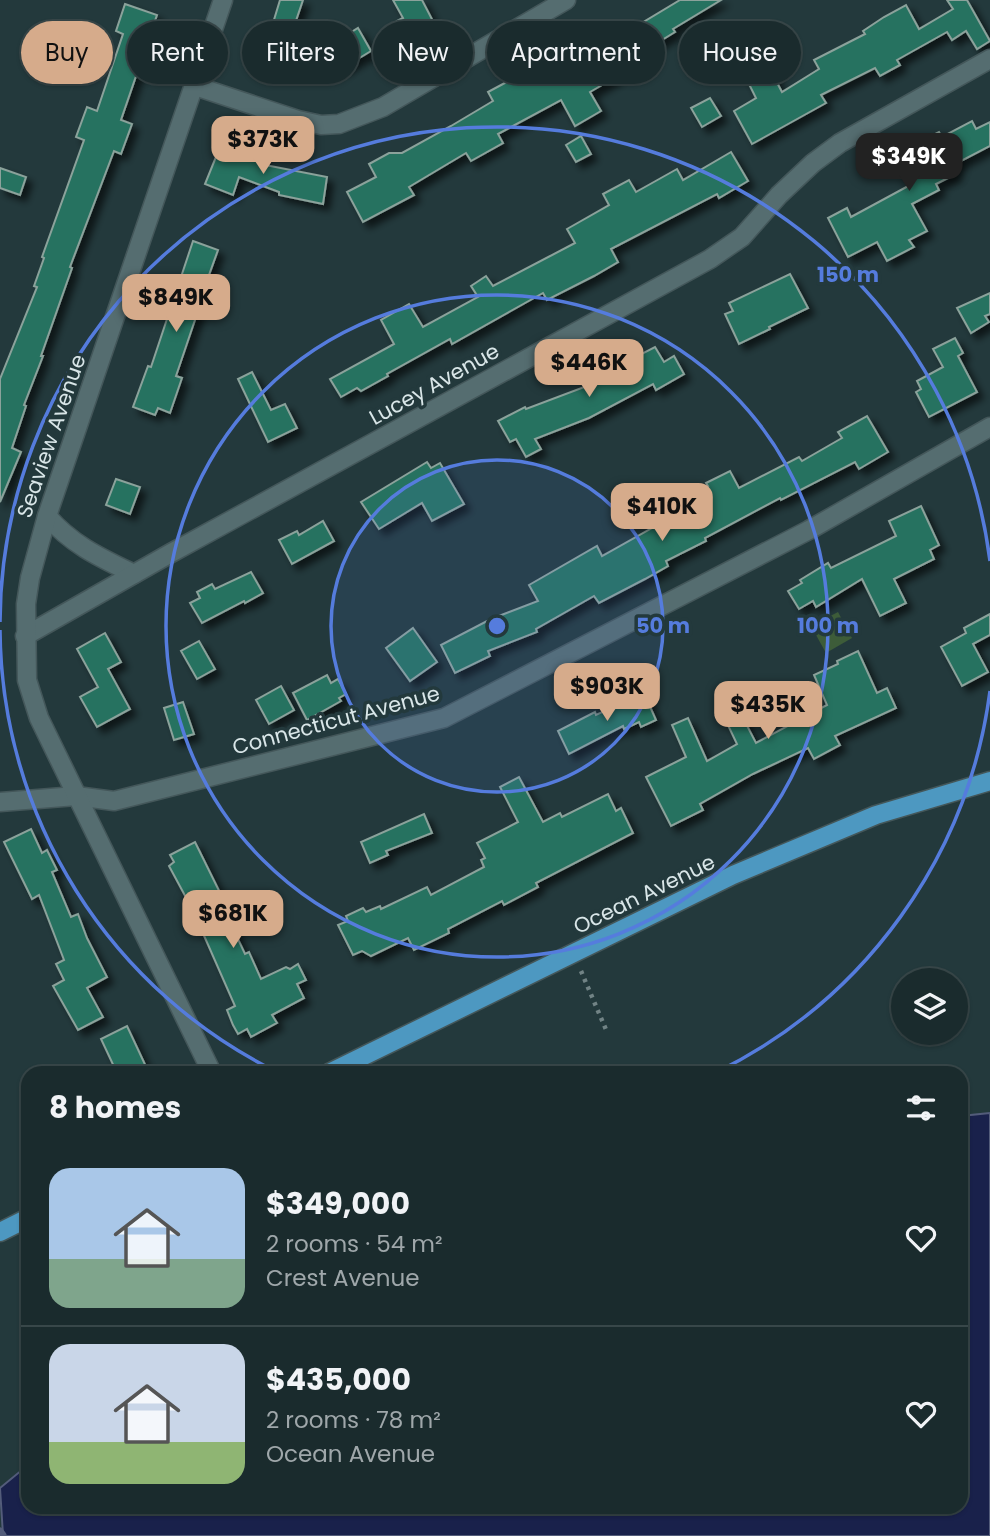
<!DOCTYPE html>
<meta charset="utf-8">
<style>
:root{--surface:#1a2b2d;--page:#273739;--text:#f1f3f6;--muted:#9fa7aa;--line:#384749;--accent:#d6ab8b}
body{margin:0;font-family:Poppins,sans-serif;background:var(--page);color:var(--text);height:100vh;display:flex;flex-direction:column;font-size:26px;white-space:nowrap}
*{box-sizing:border-box;margin:0}
p{font-size:23px;color:var(--muted)}
.icon{flex:none;width:38px;height:38px;fill:none;stroke:currentColor;stroke-width:2;stroke-linecap:round;stroke-linejoin:round}
.map{position:relative;flex:1;overflow:hidden}
.side{position:absolute;left:21px;top:1066px;width:947px;height:448px;display:flex;flex-direction:column;background:var(--surface);border-radius:21px;box-shadow:0 2px 5px #0004,0 0 0 2px var(--line)}
.side>*{flex:none}
.top-card{position:absolute;left:21px;top:21px;width:948px;height:63px;display:flex;gap:14px}
.fabs{position:absolute;left:891px;top:968px;display:grid;gap:14px}
.fabs a{display:grid;place-items:center;width:77px;height:77px;border-radius:50%;background:var(--surface);box-shadow:0 2px 5px #0004,0 0 0 2px var(--line);font-size:35px}
.price{position:absolute;translate:-50% -60px;padding:0 16px;border-radius:14px;background:var(--accent);color:#111;font-size:23px;line-height:46px;filter:drop-shadow(0 2px 4px #0008)}
.price::after{content:'';position:absolute;left:50%;top:42px;width:21px;height:16px;margin-left:-10px;background:inherit;clip-path:polygon(0 0,100% 0,50% 100%)}
.price.current{background:#222;color:#fff}
ul{padding:0;list-style:none}
li{display:flex;align-items:center;gap:21px;height:175px;padding:0 28px}
li+li{border-top:2px solid var(--line)}
li span{display:grid;place-items:center;flex:none;width:196px;height:140px;border-radius:21px;color:#555}
li>.icon{margin-inline-start:auto}
span .icon{width:84px;height:84px;fill:#fffc;stroke-width:1}
li b{font-size:30px}
h2{display:flex;justify-content:space-between;align-items:center;height:84px;padding:0 28px;font-size:30px}
.tag{padding:0 24px;border-radius:32px;background:var(--surface);box-shadow:0 2px 5px #0004,0 0 0 2px var(--line);font-size:24px;line-height:63px}
.tag.current{background:var(--accent);color:#111}
.map>svg:first-child{display:block}
</style>
<div class="map">
<svg width="990" height="1536" viewBox="0 0 990 1536">
<defs>
<filter id="shadow"><feDropShadow dx="6" dy="6" stdDeviation="3.5" flood-color="#0009"/></filter>
</defs>
<rect width="100%" height="100%" fill="#23393c"/>
<polygon fill="#3d5c39" points="838,612 852,638 826,653 811,626"/>
<polygon fill="#19214b" stroke="#535c7a" stroke-width="2" points="990,1113 990,1536 0,1536 3,1535 0,1488 28,1465 28,1507 961,1507 961,1116"/>
<g fill="none" stroke-linecap="round" stroke-linejoin="round">
<polyline stroke="#535c7a" stroke-width="7" points="0,1531 3,1535"/>
</g>
<g fill="#287261" stroke="#8ba29b" stroke-width="2" filter="url(#shadow)">
<polygon points="280,0 303,0 281,65 258,57 269,22 273,23"/>
<polygon points="393,0 422,0 435,25 413,37 411,33 406,36 397,21 403,18"/>
<polygon points="680,0 721,0 673,29 675,32 623,64 624,65 613,72 616,77 590,92 601,111 575,126 561,100 498,134 503,143 471,161 466,153 409,187 414,195 363,222 347,192 376,177 369,164 389,153 402,153 451,126 493,101 488,92 516,77 518,79 581,46 579,43 603,29 610,42"/>
<polygon points="947,0 967,0 990,41 977,49 966,31 952,40 947,32 897,60 900,65 880,76 875,68 821,95 826,103 752,144 734,111 756,98 734,54 756,43 782,92 819,69 814,60 865,34 863,31 884,17 906,5 919,29 953,9"/>
<polygon points="125,4 157,15 121,120 132,124 121,154 114,151 70,267 72,268 41,356 43,356 24,405 26,406 12,448 21,452 0,502 0,379 37,287 34,286 44,258 42,257 84,140 76,137 87,107 97,111 123,34 116,31"/>
<polygon points="358,28 371,51 343,68 329,46"/>
<polygon points="710,98 721,116 702,127 691,108"/>
<polygon points="972,121 976,129 990,122 990,146 957,163 958,166 953,169 956,174 936,184 939,190 912,204 927,231 909,240 914,247 887,261 877,242 848,257 828,218 847,208 851,217 912,184 897,153 939,132 942,137"/>
<polygon points="581,136 591,154 576,162 566,145"/>
<polygon points="222,142 262,157 260,164 327,177 323,204 279,195 279,192 239,177 233,195 205,184"/>
<polygon points="731,152 748,181 719,198 717,194 611,249 618,262 594,276 547,300 543,293 452,344 450,339 387,374 388,376 361,391 357,388 341,397 330,379 394,344 381,320 409,304 423,327 478,297 471,286 486,276 493,286 575,243 567,229 609,205 603,194 629,180 636,192 677,169 683,180"/>
<polygon points="0,168 26,177 20,195 0,188"/>
<polygon points="193,241 218,250 196,311 198,311 176,376 182,378 170,413 158,408 155,415 133,407 148,366 151,367"/>
<polygon points="790,274 808,308 769,327 770,329 739,344 725,314 733,311 729,303"/>
<polygon points="990,293 990,314 985,316 989,322 971,333 957,308"/>
<polygon points="955,338 963,353 958,356 977,392 929,417 916,392 921,389 917,381 943,367 933,349"/>
<polygon points="655,347 664,362 674,356 684,374 656,390 653,384 589,418 535,439 541,449 526,457 516,439 510,442 498,421 525,407 526,409 587,386 585,383"/>
<polygon points="252,372 271,410 285,404 297,428 268,442 238,379"/>
<polygon points="867,416 888,452 859,469 855,462 781,500 780,498 705,538 706,541 666,561 668,566 645,579 599,603 594,596 536,629 537,632 488,651 490,656 455,673 441,645 491,619 538,601 529,585 597,546 602,556 666,520 661,509 708,486 706,483 730,471 739,488 799,457 802,461 842,438 838,432"/>
<polygon points="427,462 431,468 440,463 464,504 432,521 422,503 379,529 361,502"/>
<polygon points="116,479 140,487 130,514 106,505"/>
<polygon points="921,506 939,545 930,550 934,559 894,579 906,603 880,616 862,579 816,607 813,601 799,609 788,591 802,583 800,580 828,563 831,568 896,536 889,521"/>
<polygon points="323,521 334,541 292,564 279,540 297,531 299,535"/>
<polygon points="251,572 263,593 245,603 244,601 202,623 190,603 200,598 197,592 212,584 215,589"/>
<polygon points="990,614 990,635 973,644 988,672 962,686 941,647 966,633 964,628"/>
<polygon points="413,628 437,662 410,681 386,648"/>
<polygon points="105,633 121,662 108,669 130,709 97,727 80,697 98,687 77,649"/>
<polygon points="199,641 215,669 197,679 181,651"/>
<polygon points="858,651 877,693 887,688 896,708 835,736 840,745 814,759 808,748 753,774 700,804 703,810 671,826 646,777 686,757 672,725 688,718 707,761 737,744 726,721 741,714 756,743 827,705 814,675 838,664 837,661"/>
<polygon points="327,675 331,683 338,679 346,694 339,698 341,701 307,720 293,693"/>
<polygon points="281,686 294,710 269,724 256,700"/>
<polygon points="644,693 656,720 641,727 639,722 624,729 623,726 569,754 558,731 595,712 596,715"/>
<polygon points="183,702 194,734 174,740 164,708"/>
<polygon points="519,777 543,822 560,813 562,817 608,794 616,811 621,808 633,833 536,883 538,887 504,905 502,901 448,929 449,933 414,950 408,938 371,956 362,951 353,955 338,925 348,921 346,916 363,908 366,912 380,906 381,909 427,887 431,895 484,867 481,860 485,858 477,843 518,822 500,787"/>
<polygon points="424,814 432,833 386,851 388,855 370,863 361,842"/>
<polygon points="31,829 42,853 47,850 57,870 52,872 71,917 78,914 87,938 107,977 87,988 103,1017 78,1030 53,986 64,980 56,964 64,960 39,895 32,899 4,842"/>
<polygon points="195,842 231,915 227,916 245,954 249,952 261,979 286,967 290,969 298,964 306,980 297,984 304,998 272,1015 277,1023 251,1037 247,1029 238,1034 233,1025 227,1010 235,1006 202,931 200,931 187,904 189,903 169,866 174,862 170,855"/>
<polygon points="127,1026 149,1073 117,1073 101,1039"/>
</g>
<g fill="none" stroke-linecap="round" stroke-linejoin="round">
<defs>
<g id="minor">
<polyline points="195,86 298,120 321,125 339,124 383,107 566,0"/>
<path d="M47,516C72,545 101,558 134,574"/>
<polyline points="25,636 171,553 710,259 742,237 779,195 813,163 840,143 990,59"/>
<polyline points="0,802 76,796 114,801 444,718 809,530 990,427"/>
<polyline points="212,1073 39,718 27,680 26,604 30,578 47,516 223,0"/>
</g>
<g id="major">
<polyline points="329,1073 733,875 876,815 990,781"/>
<polyline points="0,1232 28,1218"/>
</g>
</defs>
<use href="#minor" stroke="#44575a" stroke-width="21"/>
<use href="#major" stroke="#44575a" stroke-width="21"/>
<polyline stroke="#718385" stroke-width="4.5" stroke-dasharray="3.5 5" stroke-linecap="butt" points="581,971 607,1032"/>
<use href="#minor" stroke="#556d70" stroke-width="18"/>
<use href="#major" stroke="#4d98c1" stroke-width="18"/>
</g>
<circle cx="497" cy="626" r="166" fill="#557cdd" fill-opacity=".12"/>
<g fill="none" stroke="#557cdd" stroke-width="3.5">
<circle cx="497" cy="626" r="166"/>
<circle cx="497" cy="626" r="331"/>
<path d="M990 691A497 497 0 0 1 715 1073M279 1073A497 497 0 0 1 0 630M0 622A497 497 0 0 1 990 561"/>
</g>
<g text-anchor="middle" dominant-baseline="central" stroke-width="7" stroke-linejoin="round" paint-order="stroke">
<g font-size="21" fill="#d9e6e8" stroke="#23393c">
<text transform="translate(434 384) rotate(-29)">Lucey Avenue</text>
<text transform="translate(51 436) rotate(-71)">Seaview Avenue</text>
<text transform="translate(336 720) rotate(-15)">Connecticut Avenue</text>
<text transform="translate(644 894) rotate(-26)">Ocean Avenue</text>
</g>
</g>
<circle cx="497" cy="626" r="10" fill="#557cdd" stroke="#23393c" stroke-width="3.5"/>
<g font-size="21" text-anchor="middle" font-weight="bold" fill="#557cdd" stroke="#23393c" stroke-width="7" stroke-linejoin="round" paint-order="stroke">
<text x="848" y="282">150 m</text>
<text x="663" y="633">50 m</text>
<text x="828" y="633">100 m</text>
</g>
</svg>
<div class="fabs">
<a><svg class="icon" aria-label="layers" viewBox="0 0 24 24"><path d="M12 4l9 5-9 5-9-5zM3 14l9 5 9-5"/></svg></a>
</div>
<b class="price" style="left:263px;top:176px">$373K</b>
<b class="price current" style="left:909px;top:193px">$349K</b>
<b class="price" style="left:176px;top:334px">$849K</b>
<b class="price" style="left:589px;top:399px">$446K</b>
<b class="price" style="left:662px;top:543px">$410K</b>
<b class="price" style="left:607px;top:723px">$903K</b>
<b class="price" style="left:768px;top:741px">$435K</b>
<b class="price" style="left:233px;top:950px">$681K</b>
<div class="top-card">
<a class="tag current">Buy</a>
<a class="tag">Rent</a>
<a class="tag">Filters</a>
<a class="tag">New</a>
<a class="tag">Apartment</a>
<a class="tag">House</a>
</div>
<section class="side">
<h2>8 homes<svg class="icon" aria-label="filters" viewBox="0 0 24 24"><path d="M4 7h16M4 17h16"/><circle cx="9" cy="7" r="2"/><circle cx="15" cy="17" r="2"/></svg></h2>
<ul>
<li><span style="background:linear-gradient(#a9c7e8 65%,#7fa58c 0)"><svg class="icon" aria-label="home" viewBox="0 0 24 24"><path d="M3 11l9-7 9 7M6 9v11h12V9"/></svg></span><div><b>$349,000</b><p>2 rooms · 54 m²</p><p>Crest Avenue</p></div><svg class="icon" aria-label="heart" viewBox="0 0 24 24"><path d="M12 20l-8-8c-3-5 5-10 8-4 3-6 11-1 8 4z"/></svg></li>
<li><span style="background:linear-gradient(#c9d6e8 70%,#8fb573 0)"><svg class="icon" aria-label="home" viewBox="0 0 24 24"><path d="M3 11l9-7 9 7M6 9v11h12V9"/></svg></span><div><b>$435,000</b><p>2 rooms · 78 m²</p><p>Ocean Avenue</p></div><svg class="icon" aria-label="heart" viewBox="0 0 24 24"><path d="M12 20l-8-8c-3-5 5-10 8-4 3-6 11-1 8 4z"/></svg></li>
</ul>
</section>
</div>
